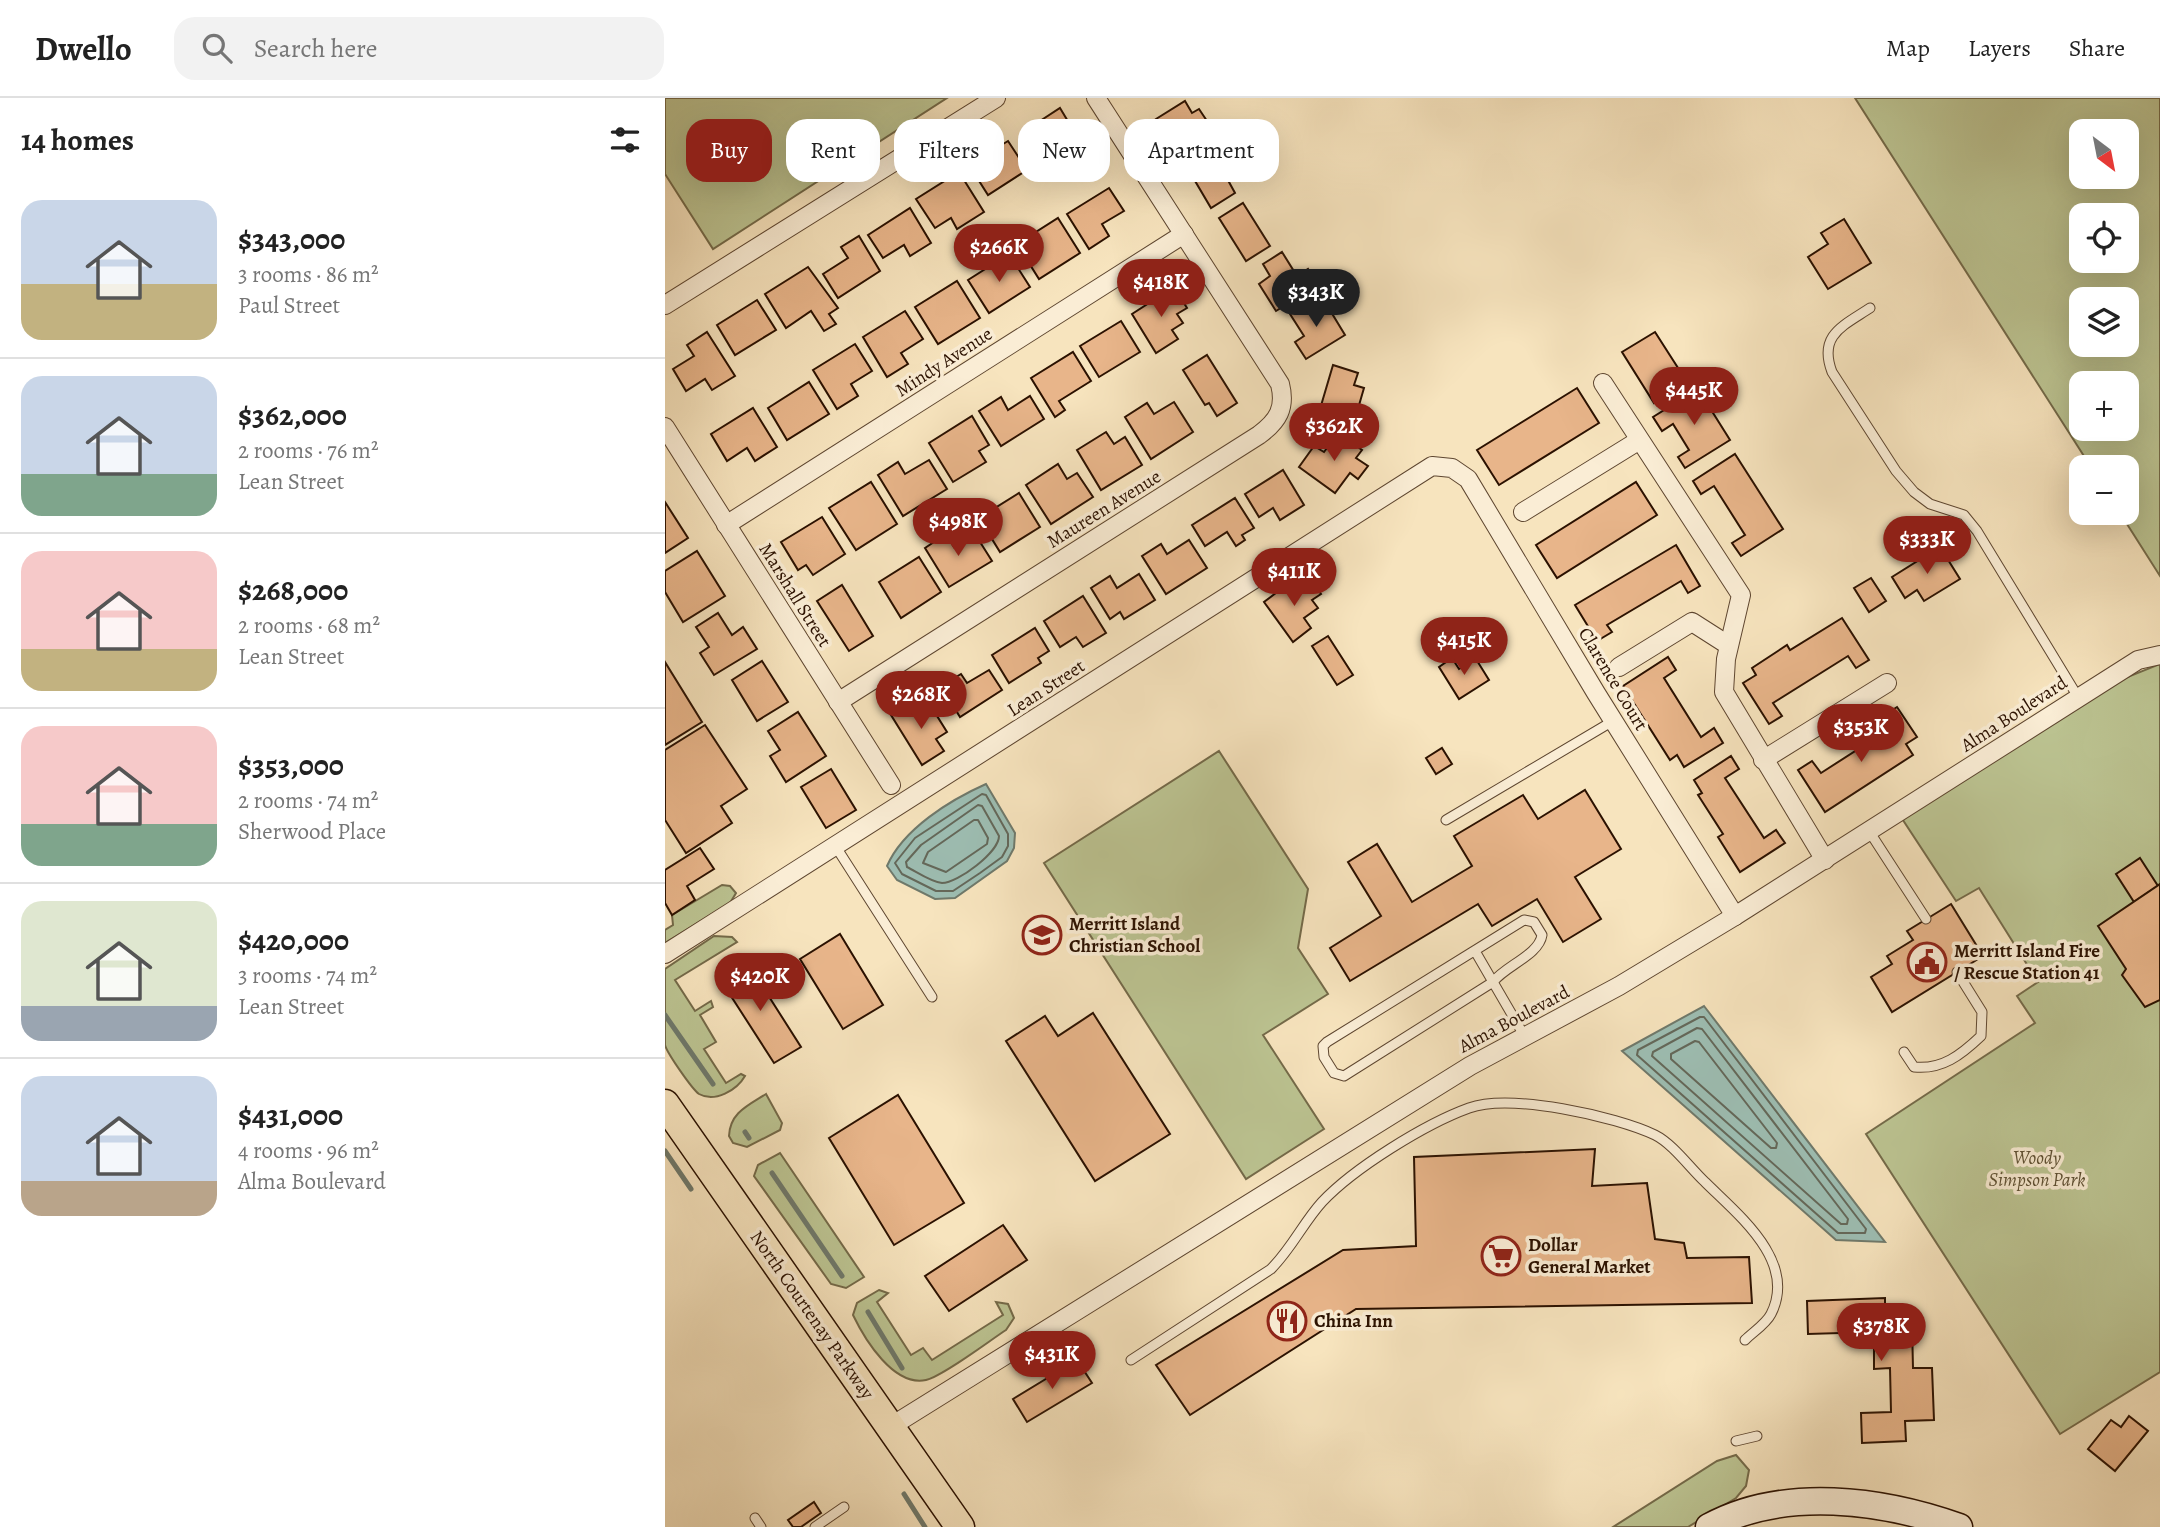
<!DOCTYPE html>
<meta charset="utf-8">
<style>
:root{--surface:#fff;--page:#f2f2f2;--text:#222;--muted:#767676;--line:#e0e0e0;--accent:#8f2418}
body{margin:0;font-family:Alegreya,serif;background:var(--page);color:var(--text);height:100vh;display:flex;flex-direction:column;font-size:26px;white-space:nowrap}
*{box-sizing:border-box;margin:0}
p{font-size:23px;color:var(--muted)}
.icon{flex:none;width:38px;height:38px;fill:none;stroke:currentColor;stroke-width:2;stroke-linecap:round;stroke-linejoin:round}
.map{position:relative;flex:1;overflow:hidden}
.details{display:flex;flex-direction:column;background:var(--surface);width:665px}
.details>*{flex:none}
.hud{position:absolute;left:21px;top:21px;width:665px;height:63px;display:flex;gap:14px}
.needle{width:46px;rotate:148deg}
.tools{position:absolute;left:1404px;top:21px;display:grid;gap:14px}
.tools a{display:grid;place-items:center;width:70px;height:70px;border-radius:14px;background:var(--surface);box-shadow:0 7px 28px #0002;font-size:35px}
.price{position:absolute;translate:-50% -60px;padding:0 16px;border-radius:24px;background:var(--accent);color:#fff;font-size:23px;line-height:46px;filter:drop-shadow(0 2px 4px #0008)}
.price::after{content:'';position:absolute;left:50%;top:42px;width:21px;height:16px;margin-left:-10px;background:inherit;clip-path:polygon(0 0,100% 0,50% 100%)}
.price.current{background:#222;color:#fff}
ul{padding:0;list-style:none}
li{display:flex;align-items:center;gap:21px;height:175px;padding:0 21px}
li+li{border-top:2px solid var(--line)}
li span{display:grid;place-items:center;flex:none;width:196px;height:140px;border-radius:21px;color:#555}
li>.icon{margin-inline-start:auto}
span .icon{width:84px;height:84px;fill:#fffc;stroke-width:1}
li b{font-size:30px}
h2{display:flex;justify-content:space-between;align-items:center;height:84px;padding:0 21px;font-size:30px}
.tag{padding:0 24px;border-radius:21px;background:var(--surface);box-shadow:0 7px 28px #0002;font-size:24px;line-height:63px}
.tag.current{background:var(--accent);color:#fff}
header{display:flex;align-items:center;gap:42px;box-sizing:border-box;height:98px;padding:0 35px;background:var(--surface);border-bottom:2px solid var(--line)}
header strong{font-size:33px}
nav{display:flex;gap:38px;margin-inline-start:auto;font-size:24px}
.search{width:490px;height:63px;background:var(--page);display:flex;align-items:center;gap:18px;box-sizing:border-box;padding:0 24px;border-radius:21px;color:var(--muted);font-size:26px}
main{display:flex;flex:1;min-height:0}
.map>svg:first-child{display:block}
</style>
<header>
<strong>Dwello</strong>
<div class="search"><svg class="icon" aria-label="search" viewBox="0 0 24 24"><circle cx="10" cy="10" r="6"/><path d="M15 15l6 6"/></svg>Search here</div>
<nav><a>Map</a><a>Layers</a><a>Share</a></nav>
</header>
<main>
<section class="details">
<h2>14 homes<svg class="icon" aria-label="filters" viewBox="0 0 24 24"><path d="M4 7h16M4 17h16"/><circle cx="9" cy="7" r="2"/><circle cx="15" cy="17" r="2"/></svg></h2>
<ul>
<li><span style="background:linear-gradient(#c9d6e8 60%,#c2b280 0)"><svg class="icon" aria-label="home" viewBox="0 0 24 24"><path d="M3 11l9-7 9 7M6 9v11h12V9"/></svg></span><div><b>$343,000</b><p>3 rooms · 86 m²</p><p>Paul Street</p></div></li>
<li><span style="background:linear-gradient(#c9d6e8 70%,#7fa58c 0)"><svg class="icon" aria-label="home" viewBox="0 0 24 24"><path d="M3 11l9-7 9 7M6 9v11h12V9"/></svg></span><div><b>$362,000</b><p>2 rooms · 76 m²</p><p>Lean Street</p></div></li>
<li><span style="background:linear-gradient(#f6c9c9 70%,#c2b280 0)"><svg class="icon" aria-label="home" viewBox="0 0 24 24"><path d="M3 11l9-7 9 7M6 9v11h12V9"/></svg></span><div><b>$268,000</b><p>2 rooms · 68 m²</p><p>Lean Street</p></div></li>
<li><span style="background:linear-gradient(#f6c9c9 70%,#7fa58c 0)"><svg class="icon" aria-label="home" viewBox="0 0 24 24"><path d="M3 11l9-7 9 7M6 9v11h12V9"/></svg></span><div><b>$353,000</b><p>2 rooms · 74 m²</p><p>Sherwood Place</p></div></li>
<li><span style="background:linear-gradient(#dfe7d0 75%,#9aa5b1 0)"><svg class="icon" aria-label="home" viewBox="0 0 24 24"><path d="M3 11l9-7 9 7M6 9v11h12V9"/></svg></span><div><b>$420,000</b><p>3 rooms · 74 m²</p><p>Lean Street</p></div></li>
<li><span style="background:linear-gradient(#c9d6e8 75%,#b9a48a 0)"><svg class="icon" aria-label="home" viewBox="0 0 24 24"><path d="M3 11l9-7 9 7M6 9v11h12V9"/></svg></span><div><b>$431,000</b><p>4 rooms · 96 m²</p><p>Alma Boulevard</p></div></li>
</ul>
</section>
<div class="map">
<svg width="1495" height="1429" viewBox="0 0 1495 1429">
<rect width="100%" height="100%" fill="#f7e4be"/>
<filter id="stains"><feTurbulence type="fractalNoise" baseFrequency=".00286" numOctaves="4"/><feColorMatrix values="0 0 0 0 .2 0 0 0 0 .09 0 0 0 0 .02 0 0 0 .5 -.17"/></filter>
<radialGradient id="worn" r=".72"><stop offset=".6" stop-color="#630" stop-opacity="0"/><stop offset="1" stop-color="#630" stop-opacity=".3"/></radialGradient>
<g fill="#bcc492" stroke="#746a49" stroke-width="2" fill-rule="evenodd">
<polygon points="0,0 282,0 48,151 0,76"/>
<path d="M1190,0H1495V478L1455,415H1461V369H1426ZM1461,33V79H1416V33ZM1461,117V163H1416V117ZM1416,201H1461V247H1416ZM1461,285V331H1416V285Z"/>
<polygon points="1495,566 1495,1274 1395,1336 1201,1036 1370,925 1352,898 1373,884 1314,790 1291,803 1234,716 1413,599"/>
<polygon points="554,653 643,791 633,850 663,896 598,937 659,1031 581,1081 379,765"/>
<polygon points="57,787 65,788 71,795 65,805 0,845 0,832 8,827 7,817"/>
<path d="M49,838L67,839L72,844L10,882L30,913L46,903L48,909L35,917L51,944L39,951L61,985L76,976L80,978C72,992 50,1005 34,996C27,991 2,955 0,947C0,928 0,892 0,871Z"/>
<path d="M101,996L117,1025L115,1032L82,1049L68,1045L64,1038C65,1015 82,1008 101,996Z"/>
<polygon points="115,1055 199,1179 181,1190 166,1186 89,1078 93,1067"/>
<path d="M214,1192L223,1195L212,1204L246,1257L258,1250L267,1262L338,1217L331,1204L343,1206L349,1220L341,1232C324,1243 278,1278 261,1282C229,1289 200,1242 188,1217L192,1205Z"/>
<polygon points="1071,1357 1084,1372 1081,1388 1071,1400 1023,1429 948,1429 1052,1363"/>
</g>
<g fill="#9dbeb3" stroke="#6f796b" stroke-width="2">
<path d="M321,686L350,735L349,750L342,763L290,800L270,801L232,782L222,768C238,731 285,702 321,686Z"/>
<polygon points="1039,908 1220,1144 1171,1142 957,953"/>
</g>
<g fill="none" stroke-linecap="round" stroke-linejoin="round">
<g stroke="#64685a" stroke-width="2">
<polygon points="317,696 321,697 343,736 343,748 337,759 315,775 288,793 271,793 237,776 230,765 250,740"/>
<path d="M313,707L317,708L334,738C334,754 293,785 277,785C266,784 252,774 242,769L241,764L256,747Z"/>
<polygon points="309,722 313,722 323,740 322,746 281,774 258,765 263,754"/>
<polygon points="1035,919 1039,919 1201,1131 1200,1135 1173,1135 972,957 973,952"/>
<polygon points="1032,930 1037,931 1183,1121 1182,1126 1176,1126 987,958 988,954"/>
<polygon points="1030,943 1034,944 1112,1045 1111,1050 1106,1050 1006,961 1006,956"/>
</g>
<g stroke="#6f796b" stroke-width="5">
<polyline points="0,917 48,986"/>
<polyline points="80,1034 84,1040"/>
<polyline points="0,1053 26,1091"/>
<polyline points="107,1075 177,1178"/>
<polyline points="203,1214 237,1270"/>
<polyline points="239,1396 260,1429"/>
</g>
</g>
<g fill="#e8b58a" stroke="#2b1100" stroke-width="2">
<polygon points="520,3 527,15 534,11 550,35 525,51 516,37 505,44 491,21"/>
<polygon points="395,10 416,45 374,72 360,49 382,35 375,23"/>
<polygon points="343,43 362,72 323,97 304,67"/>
<polygon points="558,49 576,77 564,84 570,95 546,110 523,71"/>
<polygon points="294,74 319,114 292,131 286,120 270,130 251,101"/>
<polygon points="444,90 459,113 437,126 444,138 424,151 402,116"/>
<polygon points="578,105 605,148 581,163 554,120"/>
<polygon points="245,110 266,145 245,158 239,147 218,160 203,137"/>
<polygon points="393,120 415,155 374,181 352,146"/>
<polygon points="1179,121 1206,165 1163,191 1143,159 1163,146 1156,135"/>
<polygon points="194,138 215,173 173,200 158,176 183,160 176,149"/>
<polygon points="617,154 632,178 643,171 653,187 611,213 594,186 605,178 598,166"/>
<polygon points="344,156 365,189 324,215 303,182"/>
<polygon points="143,169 173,210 164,216 171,226 159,233 146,213 121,230 100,196"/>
<polygon points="292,183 315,220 273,246 250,209"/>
<polygon points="509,189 522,210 512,216 518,225 507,232 513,241 491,255 467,216"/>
<polygon points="92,202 111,232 70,257 52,227"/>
<polygon points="644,203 652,216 663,209 680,237 641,261 630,244 639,238 625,216"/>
<polygon points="240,213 258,241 236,255 243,266 222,279 198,239"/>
<polygon points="456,223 475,254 434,279 415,248"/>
<polygon points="42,234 70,278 47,292 40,281 21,293 8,271 29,258 22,247"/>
<polygon points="990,234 1022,284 989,305 957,254"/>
<polygon points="190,246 207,273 186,286 193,298 172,311 148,272"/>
<polygon points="408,254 426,283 394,303 400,312 390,319 366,280"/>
<polygon points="542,257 572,305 552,318 544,305 540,307 518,272"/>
<polygon points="668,267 693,275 689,287 699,290 690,321 655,311"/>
<polygon points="144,284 164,316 122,342 103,310"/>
<polygon points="912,290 934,325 834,387 812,352"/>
<polygon points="1033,291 1065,342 1020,370 1013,359 1024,352 1008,326 997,333 988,319"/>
<polygon points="365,298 379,321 336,348 314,313 336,299 343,312"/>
<polygon points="509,304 528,334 486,361 460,319 482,305 489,316"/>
<polygon points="88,310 112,349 90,363 82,350 62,363 46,336"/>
<polygon points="307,318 324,347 314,353 321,364 288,384 264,345"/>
<polygon points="441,334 449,346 460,339 477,367 436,392 412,352"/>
<polygon points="673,335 697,352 691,360 703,368 693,381 685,375 670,395 634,369 649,348 659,354"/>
<polygon points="1070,356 1118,431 1076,458 1067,445 1080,437 1049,388 1036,396 1028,383"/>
<polygon points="264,362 282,391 238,418 213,377 233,364 240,376"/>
<polygon points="393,366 402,381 412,375 428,399 386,426 361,387"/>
<polygon points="618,372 639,407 615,422 608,410 594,419 580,396"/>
<polygon points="206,384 232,426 191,452 164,410"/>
<polygon points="971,384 992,417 892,480 871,447"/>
<polygon points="354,395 375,429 335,454 314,420"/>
<polygon points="570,400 589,430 577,437 580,442 571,448 562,434 540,448 527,427"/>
<polygon points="0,404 23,440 0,455"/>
<polygon points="157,419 180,456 148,477 141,467 133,472 116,444"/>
<polygon points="281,436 289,449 310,436 327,463 284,489 260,450"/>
<polygon points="524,442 542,470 501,496 477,458 496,446 502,456"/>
<polygon points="1011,447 1035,488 1023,495 1016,483 942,527 947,534 932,543 910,507"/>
<polygon points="1275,449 1295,481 1259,503 1252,492 1240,500 1227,479"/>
<polygon points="32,453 60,498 18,524 0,494 0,473"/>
<polygon points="254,459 276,494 236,520 214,484"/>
<polygon points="474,476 490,502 459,521 455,514 445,521 426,490 445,478 452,490"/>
<polygon points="644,479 656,496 647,502 653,510 639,520 646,530 628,544 599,504 620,488 624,494"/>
<polygon points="1206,480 1221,503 1204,514 1189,490"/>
<polygon points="177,487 208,538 184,553 152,503"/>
<polygon points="418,498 441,535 418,549 411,539 395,549 379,523"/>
<polygon points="53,515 67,537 78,529 92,551 49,577 35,555 44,549 31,529"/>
<polygon points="1177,520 1204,562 1191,570 1183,558 1108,605 1117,618 1104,626 1078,585 1091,577 1087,570 1122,547 1125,552"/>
<polygon points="370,530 384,553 373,560 376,565 344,585 327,557"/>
<polygon points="663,538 688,577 672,587 647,548"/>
<polygon points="1003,559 1011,572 999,580 1036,639 1049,630 1058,645 1019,669 1012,657 1005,662 958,588"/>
<polygon points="787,560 794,571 811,561 824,582 794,601 774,569"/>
<polygon points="97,563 123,604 92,623 67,582"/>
<polygon points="0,564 37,624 0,647"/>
<polygon points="324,572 337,592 295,619 276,588 296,576 302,585"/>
<polygon points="248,603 256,617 267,610 282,634 271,641 279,653 257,667 226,617"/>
<polygon points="1232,609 1252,639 1241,646 1248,657 1160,714 1133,672 1147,663 1156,675 1226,630 1218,618"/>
<polygon points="133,614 161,658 121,684 105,658 115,652 103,633"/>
<polygon points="40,627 82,691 56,708 67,725 21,755 0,722 0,652"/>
<polygon points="777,650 787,666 771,676 761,660"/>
<polygon points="1066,658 1074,671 1060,680 1099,740 1111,732 1120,745 1075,774 1053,739 1058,736 1033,697 1037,695 1029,682"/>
<polygon points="166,671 191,712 161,730 136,689"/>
<polygon points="920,692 956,751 910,779 936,821 898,844 872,801 827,828 813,806 685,883 665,850 716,818 683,764 712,746 747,804 807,768 789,738 858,697 873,721"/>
<polygon points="35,750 49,771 22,788 30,802 7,817 0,805 0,772"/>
<polygon points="1475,760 1493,788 1469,804 1451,776"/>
<polygon points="1495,786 1495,902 1480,909 1457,877 1461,871 1433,828"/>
<polygon points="1286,806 1318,858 1227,914 1206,879 1227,866 1222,858 1248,842 1242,833"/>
<polygon points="175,836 218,907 178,931 135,861"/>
<polygon points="82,864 136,949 109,965 55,881"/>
<polygon points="428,915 505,1036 430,1083 341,943 380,918 393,938"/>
<polygon points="233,997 299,1105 229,1147 164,1040"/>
<polygon points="930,1051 927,1088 982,1085 990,1141 1019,1145 1022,1160 1084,1159 1087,1205 691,1211 525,1317 491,1267 678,1152 751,1148 749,1059"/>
<polygon points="338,1127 362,1162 284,1213 260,1178"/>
<polygon points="1220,1200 1220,1227 1247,1227 1248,1270 1267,1270 1269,1322 1240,1323 1241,1343 1197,1345 1196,1315 1226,1314 1225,1270 1209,1271 1209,1234 1143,1236 1142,1203"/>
<polygon points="412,1262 427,1285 362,1324 348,1301"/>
<polygon points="1464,1318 1483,1333 1450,1373 1423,1351 1446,1322 1456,1329"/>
<polygon points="149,1404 156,1415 136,1429 128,1429 123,1422"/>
</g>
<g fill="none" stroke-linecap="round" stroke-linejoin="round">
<defs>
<g id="lane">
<path d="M1205,210C1178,228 1153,237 1167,274L1231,373L1249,394L1265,406L1299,417L1312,433L1413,599"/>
<polyline points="781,722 948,623"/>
<polyline points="1204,733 1261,821"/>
<polyline points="171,749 267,899"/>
<path d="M810,853L828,884C840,868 874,857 877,837L869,824L859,822L662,944L658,948L659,959L669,975L679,978L828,884L860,939"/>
<path d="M1239,954L1249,969C1277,972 1296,957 1316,938L1317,914L1292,874"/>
<path d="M466,1262L606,1171C627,1150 638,1125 657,1104C689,1070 760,1026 804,1010C845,995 950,1018 990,1037C1008,1046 1025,1070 1040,1084C1072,1116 1133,1163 1106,1216C1101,1226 1088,1234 1080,1242"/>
<polyline points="1071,1343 1092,1338"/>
<polyline points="90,1420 96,1429"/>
<polyline points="150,1429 179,1409"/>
</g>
<g id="street">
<polyline points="0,207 331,0"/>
<polyline points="938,285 1076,497 1061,561 1059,594 1160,762"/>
<polyline points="0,329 226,687"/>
<polyline points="858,414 973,343"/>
<polyline points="61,427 519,136"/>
<polyline points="954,569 1027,524 1063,547"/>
<path d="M173,604L594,337C613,323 621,310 615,286L431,0"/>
<polyline points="1098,662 1222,585"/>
<polyline points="0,856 767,368 787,370 803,381 931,595 1070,818"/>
<polyline points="225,1329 805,968 954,888 1070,818 1473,562 1495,557"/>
</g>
<path id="secondary" d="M1044,1429C1119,1388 1218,1402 1294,1429"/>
<polyline id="primary" points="0,1006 295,1429"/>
</defs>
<use href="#lane" stroke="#5e4630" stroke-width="11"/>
<use href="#street" stroke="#5e4630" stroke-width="20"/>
<use href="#secondary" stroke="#2b1100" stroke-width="29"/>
<use href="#primary" stroke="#2b1100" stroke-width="31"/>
<use href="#lane" stroke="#faedd5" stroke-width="9"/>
<use href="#street" stroke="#faedd5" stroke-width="18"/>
<use href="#secondary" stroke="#faedd5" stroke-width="26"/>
<use href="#primary" stroke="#f7e4be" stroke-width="28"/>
</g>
<defs>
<symbol id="school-ring" viewBox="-11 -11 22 22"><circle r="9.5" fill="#faedd5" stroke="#8f2418" stroke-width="1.5"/><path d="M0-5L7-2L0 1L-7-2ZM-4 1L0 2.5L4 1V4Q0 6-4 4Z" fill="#8f2418"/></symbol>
<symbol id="civic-ring" viewBox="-11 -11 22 22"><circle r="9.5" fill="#faedd5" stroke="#8f2418" stroke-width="1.5"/><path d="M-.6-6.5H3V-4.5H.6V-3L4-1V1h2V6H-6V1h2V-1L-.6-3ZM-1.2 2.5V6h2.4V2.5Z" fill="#8f2418"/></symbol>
<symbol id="supermarket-ring" viewBox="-11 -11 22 22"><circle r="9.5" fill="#faedd5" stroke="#8f2418" stroke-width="1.5"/><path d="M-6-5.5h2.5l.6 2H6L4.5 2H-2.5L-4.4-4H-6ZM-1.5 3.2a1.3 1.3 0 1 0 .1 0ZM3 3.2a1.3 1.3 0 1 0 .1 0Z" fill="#8f2418"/></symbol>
<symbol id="restaurant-ring" viewBox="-11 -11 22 22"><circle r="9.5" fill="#faedd5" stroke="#8f2418" stroke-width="1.5"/><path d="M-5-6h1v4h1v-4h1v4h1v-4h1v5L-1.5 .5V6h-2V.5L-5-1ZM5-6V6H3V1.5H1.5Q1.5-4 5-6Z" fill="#8f2418"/></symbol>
</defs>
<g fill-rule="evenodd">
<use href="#school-ring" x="355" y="815" width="44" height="44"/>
<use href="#civic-ring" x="1240" y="842" width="44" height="44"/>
<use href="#supermarket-ring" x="814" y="1136" width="44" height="44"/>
<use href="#restaurant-ring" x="600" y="1201" width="44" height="44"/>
</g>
<g text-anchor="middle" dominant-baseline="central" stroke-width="7" stroke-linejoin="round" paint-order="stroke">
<g font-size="19" fill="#2b1100" stroke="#faedd5">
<text transform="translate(279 264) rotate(-33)">Mindy Avenue</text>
<text transform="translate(439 411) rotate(-32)">Maureen Avenue</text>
<text transform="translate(130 497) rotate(58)">Marshall Street</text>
<text transform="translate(948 581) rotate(59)">Clarence Court</text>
<text transform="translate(381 590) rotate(-33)">Lean Street</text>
<text transform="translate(1349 616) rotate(-33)">Alma Boulevard</text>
<text transform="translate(849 921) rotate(-28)">Alma Boulevard</text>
<text transform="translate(147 1217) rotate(55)">North Courtenay Parkway</text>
</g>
<g font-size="19" font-weight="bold" fill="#2b1100" stroke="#faedd5" text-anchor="start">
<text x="404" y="826">Merritt Island<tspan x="404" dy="22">Christian School</tspan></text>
<text x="1289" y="853">Merritt Island Fire<tspan x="1289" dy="22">/ Rescue Station 41</tspan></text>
<text x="863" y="1147">Dollar<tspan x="863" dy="22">General Market</tspan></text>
<text x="649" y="1223">China Inn</text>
</g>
<g font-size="19" font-style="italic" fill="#5e5033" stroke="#faedd5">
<text x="1372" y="1060">Woody<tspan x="1372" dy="22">Simpson Park</tspan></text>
</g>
</g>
<rect width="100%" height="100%" filter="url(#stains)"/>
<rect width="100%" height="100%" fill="url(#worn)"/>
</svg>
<div class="tools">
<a><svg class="needle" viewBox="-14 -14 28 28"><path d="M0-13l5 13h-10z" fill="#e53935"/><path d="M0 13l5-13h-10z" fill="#767676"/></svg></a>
<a><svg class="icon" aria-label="locate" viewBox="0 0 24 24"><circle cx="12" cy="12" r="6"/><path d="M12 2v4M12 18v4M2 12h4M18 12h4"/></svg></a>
<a><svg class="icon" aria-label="layers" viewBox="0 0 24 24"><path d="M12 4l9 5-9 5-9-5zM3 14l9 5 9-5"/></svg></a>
<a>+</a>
<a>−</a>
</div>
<b class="price" style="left:334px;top:186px">$266K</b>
<b class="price" style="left:496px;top:221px">$418K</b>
<b class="price current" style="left:651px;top:231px">$343K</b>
<b class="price" style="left:1029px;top:329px">$445K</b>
<b class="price" style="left:669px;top:365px">$362K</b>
<b class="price" style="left:293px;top:460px">$498K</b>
<b class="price" style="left:1262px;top:478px">$333K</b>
<b class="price" style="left:629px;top:510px">$411K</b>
<b class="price" style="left:799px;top:579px">$415K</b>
<b class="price" style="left:256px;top:633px">$268K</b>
<b class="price" style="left:1196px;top:666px">$353K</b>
<b class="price" style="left:95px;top:915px">$420K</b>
<b class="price" style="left:1216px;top:1265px">$378K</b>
<b class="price" style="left:387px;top:1293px">$431K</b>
<div class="hud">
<a class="tag current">Buy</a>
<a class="tag">Rent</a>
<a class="tag">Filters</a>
<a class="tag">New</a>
<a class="tag">Apartment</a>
</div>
</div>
</main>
